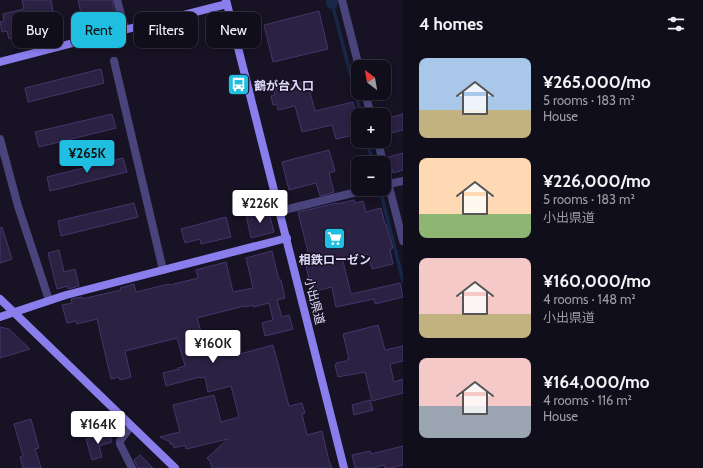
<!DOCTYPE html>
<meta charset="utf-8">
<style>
:root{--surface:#110e1b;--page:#1e1c28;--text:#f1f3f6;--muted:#9c9ca3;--line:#302e3a;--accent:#20bee0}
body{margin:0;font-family:Cabin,"Noto Sans JP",sans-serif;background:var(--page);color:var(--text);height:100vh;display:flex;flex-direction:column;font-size:15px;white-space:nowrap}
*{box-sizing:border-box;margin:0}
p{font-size:13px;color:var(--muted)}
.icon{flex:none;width:22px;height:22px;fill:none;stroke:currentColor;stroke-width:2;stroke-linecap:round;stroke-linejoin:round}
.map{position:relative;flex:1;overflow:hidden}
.side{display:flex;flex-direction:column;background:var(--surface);width:300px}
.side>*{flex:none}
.guide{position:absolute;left:12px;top:12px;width:331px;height:36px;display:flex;gap:8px}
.needle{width:26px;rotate:329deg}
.fabs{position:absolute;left:351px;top:60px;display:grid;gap:8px}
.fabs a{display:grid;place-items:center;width:40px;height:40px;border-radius:8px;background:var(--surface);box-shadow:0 2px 6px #0003,0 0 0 1px var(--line);font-size:20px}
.price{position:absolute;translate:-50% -34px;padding:0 9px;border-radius:4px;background:#fff;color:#222;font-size:13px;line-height:26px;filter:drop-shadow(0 1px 2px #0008)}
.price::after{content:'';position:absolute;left:50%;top:24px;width:12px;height:9px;margin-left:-6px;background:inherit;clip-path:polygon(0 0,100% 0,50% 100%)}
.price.current{background:var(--accent);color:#111}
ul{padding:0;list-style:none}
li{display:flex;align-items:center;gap:12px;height:100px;padding:0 16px}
li span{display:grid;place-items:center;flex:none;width:112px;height:80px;border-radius:8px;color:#555}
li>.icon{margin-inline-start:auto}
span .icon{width:48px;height:48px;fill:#fffc;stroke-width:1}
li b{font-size:17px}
h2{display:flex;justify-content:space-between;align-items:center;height:48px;padding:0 16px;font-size:17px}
.tag{padding:0 14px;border-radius:8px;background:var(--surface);box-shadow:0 2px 6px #0003,0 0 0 1px var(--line);font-size:14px;line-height:36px}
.tag.current{background:var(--accent);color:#111}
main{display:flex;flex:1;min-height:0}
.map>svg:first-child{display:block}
</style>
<main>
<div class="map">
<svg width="403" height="468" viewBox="0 0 403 468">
<rect width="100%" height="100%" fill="#171224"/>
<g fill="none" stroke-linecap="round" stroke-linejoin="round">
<g stroke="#172748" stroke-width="3.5">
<polyline points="332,3 361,115"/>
<polyline points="367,141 373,163"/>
<polyline points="380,189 403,281"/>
</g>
<polyline stroke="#172748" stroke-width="12" points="332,0 332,3"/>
</g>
<g fill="#2a2143" stroke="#45366b">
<polygon points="22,0 51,0 53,11 38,14 43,32 9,39 7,31 2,32 0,22 4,21 3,14 24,9"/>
<polygon points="78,0 112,0 115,14 83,22"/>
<polygon points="319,11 328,49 273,62 264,25"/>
<polygon points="101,69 104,83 28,102 25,88"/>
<polygon points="307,81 315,111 353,102 358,122 358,134 336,139 332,125 302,132 295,106 278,110 277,104 273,105 271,96 275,95 273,89"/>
<polygon points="112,114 116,128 39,147 35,132"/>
<polygon points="403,114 403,130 391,133 388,118"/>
<polygon points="329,150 335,171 329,173 334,192 320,196 316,183 289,190 282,162"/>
<polygon points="403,153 403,170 393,173 389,157"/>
<polygon points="123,158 127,172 50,191 47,177"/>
<polygon points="354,200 355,203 363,201 366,212 381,208 385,224 386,224 393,248 390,249 393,264 372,269 368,254 343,261 351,294 400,283 403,297 375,304 374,299 336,307 332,287 312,292 304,257 309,256 298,212 337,203 337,204"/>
<polygon points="134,203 138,217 61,236 58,221"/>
<polygon points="268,209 274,232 251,238 246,215"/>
<polygon points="226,217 231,237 201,244 200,239 185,243 181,229"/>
<polygon points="2,227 12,259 0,263 0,228"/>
<polygon points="59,250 64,272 75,269 79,286 68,289 68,286 57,289 48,253"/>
<polygon points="272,251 279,280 281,280 285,298 277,300 282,317 289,315 293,329 265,336 262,323 273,320 269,303 253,307 253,305 245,307 244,306 197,318 203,339 234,331 240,354 273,345 289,406 302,403 305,413 302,414 307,435 322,431 329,461 332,468 212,468 210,461 207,458 228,439 186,449 185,445 174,448 173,444 170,444 170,442 160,437 180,432 173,405 214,395 221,422 239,417 231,386 208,392 205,377 200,378 200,377 166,386 163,373 179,369 178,368 185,366 177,338 125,351 131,377 120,380 119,377 111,379 97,319 77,324 76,321 67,323 62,305 72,303 71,299 82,297 82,299 121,290 120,288 134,284 136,292 169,284 170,285 198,278 196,270 226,262 233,292 253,288 246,258"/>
<polygon points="378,325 385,350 403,346 403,361 390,364 394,382 403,379 403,393 372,401 365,372 338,377 335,365 336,365 336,363 347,361 347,360 349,359 343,334"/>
<polygon points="0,327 9,329 30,349 0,358"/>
<polygon points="370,400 373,410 354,415 352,405"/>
<polygon points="31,419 39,448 35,449 41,468 23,468 20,457 23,456 14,424"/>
<polygon points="109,432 112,442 99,446 102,457 92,460 86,439"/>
<polygon points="403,446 403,465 390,468 385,468 384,465 373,468 355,468 352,455 370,451 371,454"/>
<polygon points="140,455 153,468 138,468 134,460"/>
</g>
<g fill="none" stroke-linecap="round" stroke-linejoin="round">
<g stroke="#4a447d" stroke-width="8">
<polyline points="117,0 125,29"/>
<polyline points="342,0 359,67"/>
<polyline points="114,61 163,270"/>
<polyline points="365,93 371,115"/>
<polyline points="0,139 18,206 49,300"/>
<polyline points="378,141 383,163"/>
<polyline points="384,167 403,241"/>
<polyline points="384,185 403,181"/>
<polyline points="280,211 369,189"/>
<polyline points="131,426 120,441 120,444 132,468"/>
</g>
<g stroke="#8a7eed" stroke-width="8">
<polyline points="226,0 344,468"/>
<polyline points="0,62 104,35 227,4"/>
<polyline points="0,299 175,468"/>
<polyline points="0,317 66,295 287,238"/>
</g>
</g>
<defs>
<symbol id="bus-square" viewBox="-11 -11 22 22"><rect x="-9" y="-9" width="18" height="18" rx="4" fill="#20bee0" stroke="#171224"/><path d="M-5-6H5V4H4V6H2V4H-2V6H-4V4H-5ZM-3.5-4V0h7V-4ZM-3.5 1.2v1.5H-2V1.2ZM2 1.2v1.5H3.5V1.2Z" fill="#fff"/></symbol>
<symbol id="supermarket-square" viewBox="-11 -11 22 22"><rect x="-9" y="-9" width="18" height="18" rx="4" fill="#20bee0" stroke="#171224"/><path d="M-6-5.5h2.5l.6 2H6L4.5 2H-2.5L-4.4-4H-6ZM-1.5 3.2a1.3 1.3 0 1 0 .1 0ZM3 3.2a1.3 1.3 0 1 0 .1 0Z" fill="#fff"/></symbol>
</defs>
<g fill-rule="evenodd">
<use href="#bus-square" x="226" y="72" width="25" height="25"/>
<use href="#supermarket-square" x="322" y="226" width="25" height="25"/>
</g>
<g text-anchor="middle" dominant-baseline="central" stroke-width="3" stroke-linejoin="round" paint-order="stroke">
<g font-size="12" font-weight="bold" fill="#e0dafa" stroke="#171224" text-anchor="start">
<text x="254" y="85">鶴が台入口</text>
<text x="335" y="259" text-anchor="middle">相鉄ローゼン</text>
</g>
<g font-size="12" fill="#e0dafa" stroke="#171224">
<text transform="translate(315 301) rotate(76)">小出県道</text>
</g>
</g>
</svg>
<div class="fabs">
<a><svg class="needle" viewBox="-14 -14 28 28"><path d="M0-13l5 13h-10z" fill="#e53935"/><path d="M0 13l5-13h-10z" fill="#9c9ca3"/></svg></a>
<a>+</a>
<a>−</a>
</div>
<b class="price current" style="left:87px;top:174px">¥265K</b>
<b class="price" style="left:260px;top:224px">¥226K</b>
<b class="price" style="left:213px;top:364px">¥160K</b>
<b class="price" style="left:98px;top:445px">¥164K</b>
<div class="guide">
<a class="tag">Buy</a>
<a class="tag current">Rent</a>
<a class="tag">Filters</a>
<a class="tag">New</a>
</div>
</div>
<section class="side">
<h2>4 homes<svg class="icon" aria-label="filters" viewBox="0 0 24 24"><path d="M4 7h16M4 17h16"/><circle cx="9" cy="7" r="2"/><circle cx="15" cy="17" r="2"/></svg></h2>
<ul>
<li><span style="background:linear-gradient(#a9c7e8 65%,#c2b280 0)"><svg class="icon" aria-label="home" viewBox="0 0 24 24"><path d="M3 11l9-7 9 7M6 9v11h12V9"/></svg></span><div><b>¥265,000/mo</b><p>5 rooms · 183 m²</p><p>House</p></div></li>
<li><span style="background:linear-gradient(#ffd9b3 70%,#8fb573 0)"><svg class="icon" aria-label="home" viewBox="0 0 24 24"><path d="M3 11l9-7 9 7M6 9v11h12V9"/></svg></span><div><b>¥226,000/mo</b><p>5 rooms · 183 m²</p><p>小出県道</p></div></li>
<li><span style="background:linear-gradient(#f6c9c9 70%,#c2b280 0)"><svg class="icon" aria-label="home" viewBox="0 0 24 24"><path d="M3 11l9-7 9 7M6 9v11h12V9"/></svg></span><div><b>¥160,000/mo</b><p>4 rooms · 148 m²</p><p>小出県道</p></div></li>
<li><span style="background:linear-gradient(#f6c9c9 60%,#9aa5b1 0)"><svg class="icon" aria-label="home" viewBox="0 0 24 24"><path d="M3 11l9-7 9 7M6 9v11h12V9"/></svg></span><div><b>¥164,000/mo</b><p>4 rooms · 116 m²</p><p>House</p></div></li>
</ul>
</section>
</main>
